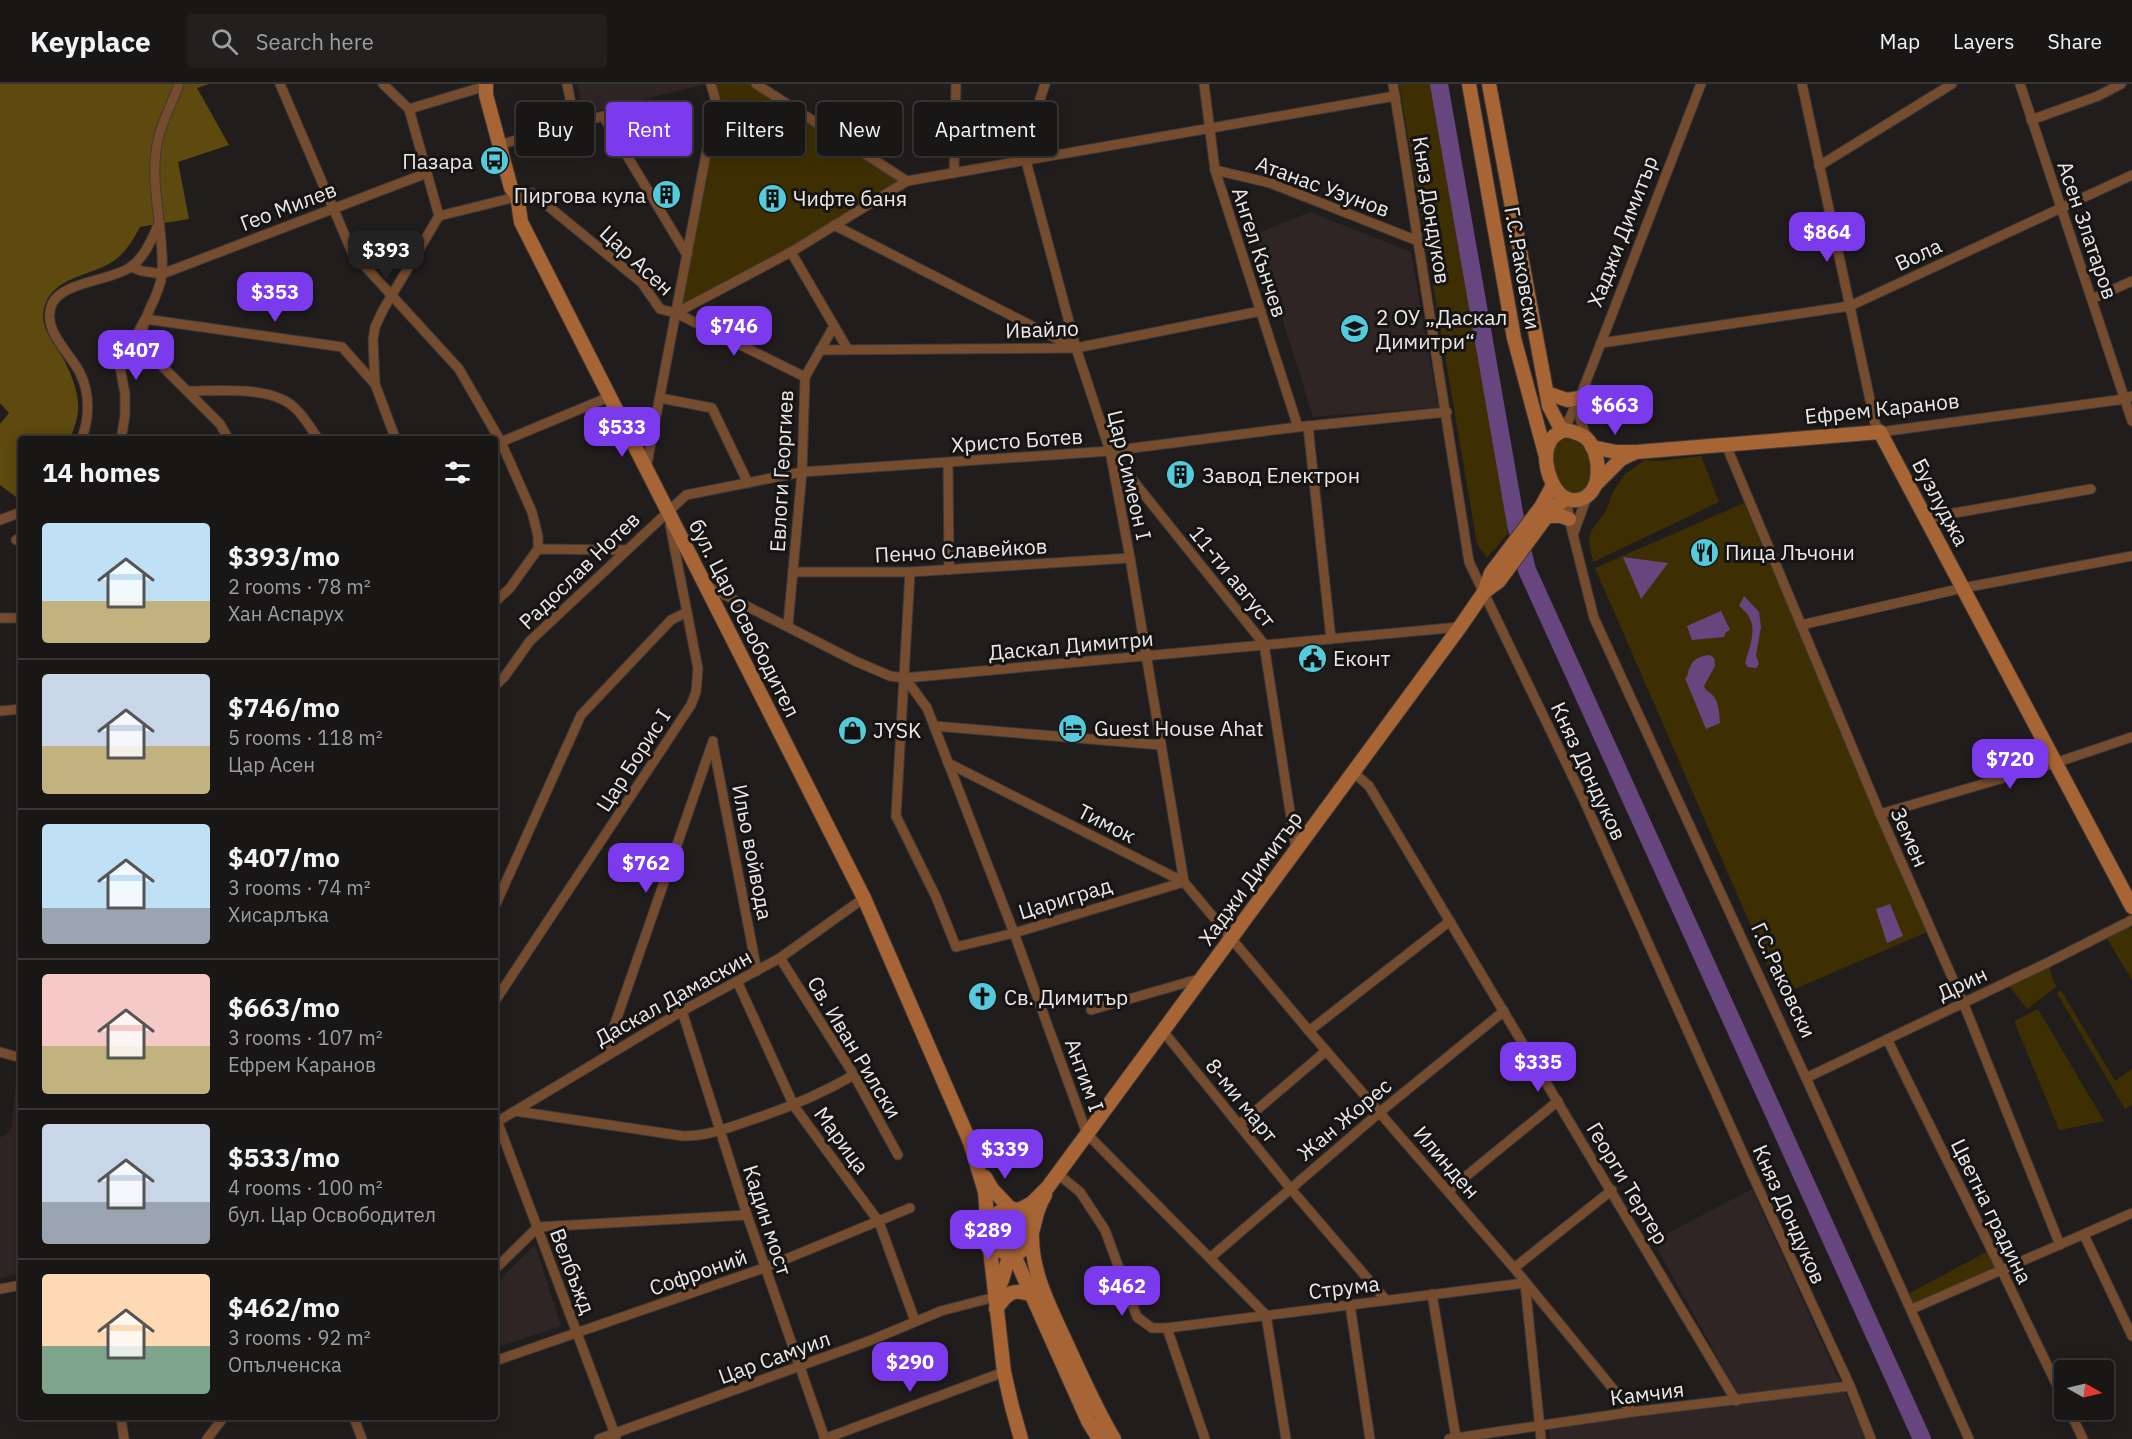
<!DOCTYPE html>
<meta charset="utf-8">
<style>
:root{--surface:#191616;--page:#221f1f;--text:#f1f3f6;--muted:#9f9fa1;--line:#373535;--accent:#7c3aed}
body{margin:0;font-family:"IBM Plex Sans",sans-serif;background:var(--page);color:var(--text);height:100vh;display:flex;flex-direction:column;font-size:22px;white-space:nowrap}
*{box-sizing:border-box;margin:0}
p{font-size:20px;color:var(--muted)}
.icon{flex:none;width:33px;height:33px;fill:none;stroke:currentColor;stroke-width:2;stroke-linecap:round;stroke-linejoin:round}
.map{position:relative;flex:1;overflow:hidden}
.side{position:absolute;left:18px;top:352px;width:480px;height:984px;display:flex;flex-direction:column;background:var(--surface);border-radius:6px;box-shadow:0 3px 15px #0003,0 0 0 2px var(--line)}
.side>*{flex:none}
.top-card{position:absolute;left:516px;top:18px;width:570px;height:54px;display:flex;gap:12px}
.needle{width:39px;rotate:98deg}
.tools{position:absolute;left:2054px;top:1276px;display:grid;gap:12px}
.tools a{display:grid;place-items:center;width:60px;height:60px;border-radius:6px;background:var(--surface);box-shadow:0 3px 15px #0003,0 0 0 2px var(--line);font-size:30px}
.price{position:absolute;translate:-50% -51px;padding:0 14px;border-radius:12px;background:var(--accent);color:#fff;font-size:20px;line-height:39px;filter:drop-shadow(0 2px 3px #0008)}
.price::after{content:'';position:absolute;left:50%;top:36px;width:18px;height:14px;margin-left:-9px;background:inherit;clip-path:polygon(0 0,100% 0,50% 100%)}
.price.selected{background:#222;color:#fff}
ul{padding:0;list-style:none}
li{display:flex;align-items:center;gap:18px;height:150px;padding:0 24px}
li+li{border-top:2px solid var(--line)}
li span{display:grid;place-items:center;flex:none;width:168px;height:120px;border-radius:6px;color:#555}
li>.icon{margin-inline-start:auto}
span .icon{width:72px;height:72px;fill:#fffc;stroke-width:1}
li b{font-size:26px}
h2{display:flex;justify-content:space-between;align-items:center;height:72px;padding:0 24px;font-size:26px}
.pill{padding:0 21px;border-radius:6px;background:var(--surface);box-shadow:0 3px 15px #0003,0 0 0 2px var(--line);font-size:21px;line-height:54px}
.pill.selected{background:var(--accent);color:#fff}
header{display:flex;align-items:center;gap:36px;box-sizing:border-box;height:84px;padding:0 30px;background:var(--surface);border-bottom:2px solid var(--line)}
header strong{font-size:28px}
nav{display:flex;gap:33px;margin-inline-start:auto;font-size:21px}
.search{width:420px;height:54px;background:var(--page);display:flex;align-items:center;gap:15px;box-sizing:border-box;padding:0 21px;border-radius:6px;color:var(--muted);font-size:22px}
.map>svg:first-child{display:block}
</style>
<header>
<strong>Keyplace</strong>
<div class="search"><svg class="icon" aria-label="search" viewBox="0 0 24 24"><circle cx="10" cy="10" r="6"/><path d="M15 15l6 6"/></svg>Search here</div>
<nav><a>Map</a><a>Layers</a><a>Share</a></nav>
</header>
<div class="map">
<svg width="2132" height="1355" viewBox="0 0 2132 1355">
<rect width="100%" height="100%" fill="#211d1d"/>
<g fill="#2f2525">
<polygon points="577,0 705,0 584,30"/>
<polygon points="1310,128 1411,168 1438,323 1313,333 1256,150"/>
<polygon points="21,990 21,1189 0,1194 0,1054 11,1046 17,991"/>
<polygon points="1752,1105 1866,1355 1550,1355 1548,1341 1741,1316 1653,1157"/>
<polygon points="535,1161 561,1242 495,1264 495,1200"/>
</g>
<g fill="#3e2f03">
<polygon points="719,0 756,0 907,97 676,229 716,18 712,2"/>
<polygon points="1399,0 1439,0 1516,440 1487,474 1477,460"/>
<path d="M1564,354C1583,354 1590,370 1590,387C1590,391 1591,394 1590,397C1588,406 1578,408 1571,410C1559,402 1549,379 1554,365C1556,360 1560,357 1564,354Z"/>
<polygon points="1701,372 1719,418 1593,478 1589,456 1592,446 1606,427 1613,408 1625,390 1645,376 1659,377"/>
<polygon points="1744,419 1927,848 1781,911 1595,484"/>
<polygon points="2129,841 2132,845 2132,896 2106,853"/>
<polygon points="2047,879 2056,903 2027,925 2009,902"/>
<polygon points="2061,906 2115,997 2132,985 2132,1021 2125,1025 2057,909"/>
<polygon points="2038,925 2104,1037 2059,1046 2014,937"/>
<circle cx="1010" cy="1148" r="15"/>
<polygon points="1990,1166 1998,1182 1914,1221 1908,1210"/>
</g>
<path fill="#5e490e" d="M0,0H209L197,4L229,61L178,78L189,135L140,143C133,156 125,170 112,178C92,191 57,193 46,218C36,241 54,258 64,276C70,287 78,307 78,320C79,332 74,344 70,355L21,356L20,416L0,401V340L9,329L0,319Z"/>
<g fill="#67457f">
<polygon points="1623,473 1668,479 1641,515"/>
<path d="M1744,512L1759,528L1761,543L1756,571L1759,580L1756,584L1748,583L1745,579C1752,556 1760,538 1739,522Z"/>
<polygon points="1721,527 1730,546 1726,548 1724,553 1692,556 1687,542"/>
<path d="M1710,571L1714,574L1715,582L1704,602L1706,606C1719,613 1719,626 1720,639L1706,645L1685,594L1687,593C1690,579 1695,572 1710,571Z"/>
<polygon points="1890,820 1903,852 1887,859 1876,825"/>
</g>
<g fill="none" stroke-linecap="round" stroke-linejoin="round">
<polyline stroke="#67457f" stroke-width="18" points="1439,0 1516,440 1527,486 1922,1355"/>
<defs>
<g id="street">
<path d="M179,0C173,18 162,37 158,56C148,100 165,146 162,190C159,218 136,236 144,264L220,340L229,356"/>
<polyline points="280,0 352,168 459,285 501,358 532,428 538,452 538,465"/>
<polyline points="383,0 409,25 439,132"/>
<polyline points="567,0 575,39"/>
<polyline points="756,0 907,97"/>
<polyline points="1204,0 1215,86 1298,343"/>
<polyline points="1393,0 1469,478 1582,712 1757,1101 1850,1302 1871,1355"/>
<polyline points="1802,0 1875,339 1880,348 2125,315 2132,312"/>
<polyline points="2020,0 2132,337"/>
<polyline points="409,25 486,2 488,0"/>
<polyline points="2031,36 2098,12 2121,0"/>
<polyline points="506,59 603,32 687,171"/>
<polyline points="1819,82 1952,0"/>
<polyline points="1215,86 1270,99 1418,157"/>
<polyline points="954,89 956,0"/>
<polyline points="834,141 1075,264"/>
<polyline points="791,168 847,264"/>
<polyline points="131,183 142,187 162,190 427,89"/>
<polyline points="2092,215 2132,197"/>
<polyline points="676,229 791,168 907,97 1395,12"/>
<polyline points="1601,259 1850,222 2132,91"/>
<polyline points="820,266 1076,264 1261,227"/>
<path d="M188,307C219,307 273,301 296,325C305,334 312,346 319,356"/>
<polyline points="660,314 712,324 748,399"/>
<polyline points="1582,314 1580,334 1586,353"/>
<polyline points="1308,342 1331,555"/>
<polyline points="1564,346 1582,308 1701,0"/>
<path d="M81,356C90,335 90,309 80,289C69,267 41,246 52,220C62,198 109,197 129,184C144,175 152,155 159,139"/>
<polyline points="121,356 125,331 125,310 120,283 145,235 342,263 375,300"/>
<polyline points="396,356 375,300 373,256 375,243 383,226 439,132 532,109 642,199 660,225 676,229 805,293"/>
<polyline points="501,358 609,313"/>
<polyline points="1726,361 1880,730 1963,918 2060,1161"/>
<polyline points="1111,369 1264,560 1296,766"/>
<polyline points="948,379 949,486"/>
<polyline points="646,385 716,18 711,0"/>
<polyline points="1567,416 1569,435 1594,534 1806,994 1969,1355"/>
<polyline points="1926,434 2091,405"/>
<polyline points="0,436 21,428"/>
<polyline points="1574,448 1588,410"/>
<polyline points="16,456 21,453"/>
<polyline points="793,488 910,488 1130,474"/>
<polyline points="910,488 896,732 936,813 956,863 1014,849 1184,798 1130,474 1110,367 1076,264 1026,77 1027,55 1045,0"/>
<polyline points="705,501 855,577 890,592 905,594 1460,543"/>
<polyline points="495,518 510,504 538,465 626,466"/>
<polyline points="0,534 21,534"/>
<polyline points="788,541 802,388 805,293 834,242"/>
<polyline points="1801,541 1963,504 2132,472"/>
<polyline points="905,594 927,624 1014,849 1087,1050 1266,1231 1286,1355"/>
<polyline points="495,602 505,592 530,557 686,411 802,388 1110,367 1298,343 1447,328"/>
<polyline points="0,627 21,625"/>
<polyline points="934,642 1161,661"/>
<polyline points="713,660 757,887"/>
<polyline points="948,679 1184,798 1309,947 1514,1184 1632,1328"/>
<polyline points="1353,688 1369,702 1736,1317"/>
<polyline points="1880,730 2055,679 2132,653"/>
<polyline points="495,822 581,631 671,536 687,528"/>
<polyline points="780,874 854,991 898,1071"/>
<polyline points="737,897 794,1022 879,1138 915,1237"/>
<polyline points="495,917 691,621 696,608 698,585 670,441"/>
<polyline points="1091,926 1202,894"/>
<polyline points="682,927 747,1131 825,1355"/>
<polyline points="1163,947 1290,1104 1386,1216"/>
<polyline points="1309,947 1450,837"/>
<polyline points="1887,955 2002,1187 2064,1316"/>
<polyline points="0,968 21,974"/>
<polyline points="610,968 611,951 713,657"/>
<polyline points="1806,994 2047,879 2132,836"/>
<path d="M515,1027L683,1052C708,1052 728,1044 751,1036C788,1024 821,1010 854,991"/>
<polyline points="495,1031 616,1353"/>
<polyline points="495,1039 682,927 780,874 864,814"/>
<polyline points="1239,1041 1326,967"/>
<polyline points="1058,1090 1080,1108 1105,1146 1137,1233 1152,1244 1167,1244 1205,1355"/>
<polyline points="1448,1107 1558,1017"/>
<polyline points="2084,1151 2132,1252"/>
<polyline points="1210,1174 1380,1028 1504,927"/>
<polyline points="1514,1184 1612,1106"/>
<polyline points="495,1185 538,1143 747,1131"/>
<polyline points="0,1205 21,1201"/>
<polyline points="1432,1210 1456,1354"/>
<polyline points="1350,1221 1370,1355"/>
<polyline points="1912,1225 2132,1129"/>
<polyline points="1167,1244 1525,1199 1541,1355"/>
<polyline points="495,1277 764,1184 910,1124"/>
<polyline points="2069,1326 2083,1355"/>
<polyline points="121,1334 124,1355"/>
<polyline points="354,1334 362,1355"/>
<polyline points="207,1355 223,1334"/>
<polyline points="599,1355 869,1257 941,1227 995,1213"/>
<polyline points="824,1355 1004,1288"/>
<polyline points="1449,1355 1632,1328 1850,1302"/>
</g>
<g id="secondary">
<polyline points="486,0 486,11 511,104 517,111 521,138 864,814 970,1058 985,1108 988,1147"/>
<polyline points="1469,0 1514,254 1546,373"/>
<polyline points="1489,0 1549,322 1562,347"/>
<polyline points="1547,309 1567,316 1580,314"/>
<path d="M1564,346C1572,347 1580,349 1586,354C1602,369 1604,412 1577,416C1554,419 1541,379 1548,362C1550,354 1557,349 1564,346Z"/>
<polyline points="1592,363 1616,368 1636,368 1880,348 2132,823"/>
<polyline points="1597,399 1621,375 1634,369"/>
<polyline points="1548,432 1561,432 1569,435"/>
<polyline points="1484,508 1499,497 1552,425 1565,415"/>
<polyline points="985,1093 992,1105 1010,1124"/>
<polyline points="1019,1126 1032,1119 1048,1103 1460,543 1484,508 1491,489 1541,423 1553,401"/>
<path d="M1032,1153C1032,1193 1054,1231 1070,1267C1084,1297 1097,1327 1114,1355"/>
<path d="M989,1154C993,1162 998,1167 1007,1169C1029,1172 1031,1152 1035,1137C1037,1128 1040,1119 1045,1111"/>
<polyline points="1013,1169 1088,1337 1099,1355"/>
<polyline points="995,1213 1002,1196 1010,1169"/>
<path d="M996,1225C1008,1208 1013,1204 1032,1211"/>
<path d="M1021,1355L1012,1323L1004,1288L988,1147C991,1119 1027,1117 1033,1144"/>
</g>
</defs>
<use href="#street" stroke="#3d3939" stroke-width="11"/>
<use href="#secondary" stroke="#3d3939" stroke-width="16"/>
<use href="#street" stroke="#764c2f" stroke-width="9"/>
<use href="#secondary" stroke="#a76434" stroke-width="14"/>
</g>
<defs>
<symbol id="bus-disc" viewBox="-11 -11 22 22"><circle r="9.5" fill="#53cbda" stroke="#171414"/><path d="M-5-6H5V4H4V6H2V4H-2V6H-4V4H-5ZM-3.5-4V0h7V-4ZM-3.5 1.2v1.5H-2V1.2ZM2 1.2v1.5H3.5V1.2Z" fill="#111"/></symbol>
<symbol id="building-disc" viewBox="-11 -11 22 22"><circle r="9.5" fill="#53cbda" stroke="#171414"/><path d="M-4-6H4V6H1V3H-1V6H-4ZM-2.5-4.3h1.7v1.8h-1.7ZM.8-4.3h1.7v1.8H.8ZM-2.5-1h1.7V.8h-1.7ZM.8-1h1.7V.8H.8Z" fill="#111"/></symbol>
<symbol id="school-disc" viewBox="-11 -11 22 22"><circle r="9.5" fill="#53cbda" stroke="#171414"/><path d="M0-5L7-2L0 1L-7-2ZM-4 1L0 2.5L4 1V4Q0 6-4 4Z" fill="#111"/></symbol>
<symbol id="restaurant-disc" viewBox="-11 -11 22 22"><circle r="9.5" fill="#53cbda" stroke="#171414"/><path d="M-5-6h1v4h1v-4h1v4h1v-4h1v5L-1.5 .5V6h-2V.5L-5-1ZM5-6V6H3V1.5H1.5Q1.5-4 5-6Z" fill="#111"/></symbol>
<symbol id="civic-disc" viewBox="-11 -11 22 22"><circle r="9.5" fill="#53cbda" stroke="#171414"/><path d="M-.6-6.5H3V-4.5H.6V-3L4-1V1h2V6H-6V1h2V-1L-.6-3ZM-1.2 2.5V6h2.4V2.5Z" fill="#111"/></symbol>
<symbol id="hotel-disc" viewBox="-11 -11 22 22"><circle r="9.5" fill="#53cbda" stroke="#171414"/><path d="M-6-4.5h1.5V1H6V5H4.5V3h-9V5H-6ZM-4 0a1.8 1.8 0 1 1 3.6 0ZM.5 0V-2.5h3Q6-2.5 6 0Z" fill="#111"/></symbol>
<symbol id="shop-disc" viewBox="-11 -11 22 22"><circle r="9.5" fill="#53cbda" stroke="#171414"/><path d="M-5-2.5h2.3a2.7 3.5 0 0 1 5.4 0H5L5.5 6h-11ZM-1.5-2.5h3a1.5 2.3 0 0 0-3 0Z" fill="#111"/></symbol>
<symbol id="church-disc" viewBox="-11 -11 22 22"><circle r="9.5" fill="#53cbda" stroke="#171414"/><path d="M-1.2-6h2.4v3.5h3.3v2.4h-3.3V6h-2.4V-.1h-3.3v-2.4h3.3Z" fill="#111"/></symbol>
</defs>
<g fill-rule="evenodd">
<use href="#bus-disc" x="478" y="60" width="33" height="33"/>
<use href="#building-disc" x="650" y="94" width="33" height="33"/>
<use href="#building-disc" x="756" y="98" width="33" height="33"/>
<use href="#school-disc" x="1338" y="228" width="33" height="33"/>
<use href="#building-disc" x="1164" y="374" width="33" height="33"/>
<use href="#restaurant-disc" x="1688" y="452" width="33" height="33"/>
<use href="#civic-disc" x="1296" y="558" width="33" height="33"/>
<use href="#hotel-disc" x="1056" y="628" width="33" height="33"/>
<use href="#shop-disc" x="836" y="630" width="33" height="33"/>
<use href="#church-disc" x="966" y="896" width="33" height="33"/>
</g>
<g text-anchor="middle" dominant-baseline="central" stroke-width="6" stroke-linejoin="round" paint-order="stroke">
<g font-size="21" fill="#eae8e8" stroke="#171414" text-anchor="start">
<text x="473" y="77" text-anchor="end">Пазара</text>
<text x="646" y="111" text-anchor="end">Пиргова кула</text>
<text x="793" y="114">Чифте баня</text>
<text x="1376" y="233">2 ОУ „Даскал<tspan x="1376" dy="24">Димитри“</tspan></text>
<text x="1202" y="391">Завод Електрон</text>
<text x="1725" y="468">Пица Лъчони</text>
<text x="1333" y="574">Еконт</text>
<text x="1094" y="644">Guest House Ahat</text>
<text x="873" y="646">JYSK</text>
<text x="1004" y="913">Св. Димитър</text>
</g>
<g font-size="21" fill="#eae8e8" stroke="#171414">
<text transform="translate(1323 102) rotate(20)">Атанас Узунов</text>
<text transform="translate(288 122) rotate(-21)">Гео Милев</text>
<text transform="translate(1432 126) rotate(81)">Княз Дондуков</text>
<text transform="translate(2088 146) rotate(71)">Асен Златаров</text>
<text transform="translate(1622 147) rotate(-69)">Хаджи Димитър</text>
<text transform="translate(1260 168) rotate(72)">Ангел Кънчев</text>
<text transform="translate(1918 170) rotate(-25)">Вола</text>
<text transform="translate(637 176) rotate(43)">Цар Асен</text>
<text transform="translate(1523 184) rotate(80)">Г.С.Раковски</text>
<text transform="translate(1042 245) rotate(-2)">Ивайло</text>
<text transform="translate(1882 324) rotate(-6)">Ефрем Каранов</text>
<text transform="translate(1017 356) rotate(-4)">Христо Ботев</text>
<text transform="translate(781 387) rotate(-87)">Евлоги Георгиев</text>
<text transform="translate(1130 391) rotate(77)">Цар Симеон I</text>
<text transform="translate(1941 418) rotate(62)">Бузлуджа</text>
<text transform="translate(961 466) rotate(-3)">Пенчо Славейков</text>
<text transform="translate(579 486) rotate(-44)">Радослав Нотев</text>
<text transform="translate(1233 492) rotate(51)">11-ти август</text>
<text transform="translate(745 534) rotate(63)">бул. Цар Освободител</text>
<text transform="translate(1071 561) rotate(-5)">Даскал Димитри</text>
<text transform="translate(633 676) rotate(-57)">Цар Борис I</text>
<text transform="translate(1589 687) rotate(65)">Княз Дондуков</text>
<text transform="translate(1107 739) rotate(27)">Тимок</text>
<text transform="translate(1910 753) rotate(66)">Земен</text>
<text transform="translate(753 768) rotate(79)">Ильо войвода</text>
<text transform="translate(1250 794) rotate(-54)">Хаджи Димитър</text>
<text transform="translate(1065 814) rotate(-17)">Цариград</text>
<text transform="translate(1784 896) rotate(65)">Г.С.Раковски</text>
<text transform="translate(1962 899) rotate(-25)">Дрин</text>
<text transform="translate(673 913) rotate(-29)">Даскал Дамаскин</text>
<text transform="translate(855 963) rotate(59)">Св. Иван Рилски</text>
<text transform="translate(1085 991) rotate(70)">Антим I</text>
<text transform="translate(1242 1016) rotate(51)">8-ми март</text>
<text transform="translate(1344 1035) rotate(-40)">Жан Жорес</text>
<text transform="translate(842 1056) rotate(54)">Марица</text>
<text transform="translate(1447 1078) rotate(49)">Илинден</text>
<text transform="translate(1628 1099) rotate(59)">Георги Тертер</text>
<text transform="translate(1992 1127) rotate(64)">Цветна градина</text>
<text transform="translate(1790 1130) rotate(66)">Княз Дондуков</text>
<text transform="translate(768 1136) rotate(72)">Кадин мост</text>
<text transform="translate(573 1187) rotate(69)">Велбъжд</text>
<text transform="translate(698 1188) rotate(-19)">Софроний</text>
<text transform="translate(1344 1203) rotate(-7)">Струма</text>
<text transform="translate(774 1273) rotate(-20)">Цар Самуил</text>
<text transform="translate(1647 1309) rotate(-7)">Камчия</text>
</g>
</g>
</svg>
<div class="tools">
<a><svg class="needle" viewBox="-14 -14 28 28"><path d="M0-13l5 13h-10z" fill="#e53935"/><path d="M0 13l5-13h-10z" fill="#9f9fa1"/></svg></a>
</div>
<b class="price" style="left:1827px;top:179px">$864</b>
<b class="price selected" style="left:386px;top:197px">$393</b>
<b class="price" style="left:275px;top:239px">$353</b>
<b class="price" style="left:734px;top:273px">$746</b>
<b class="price" style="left:136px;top:297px">$407</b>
<b class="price" style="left:1615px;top:352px">$663</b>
<b class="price" style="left:622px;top:374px">$533</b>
<b class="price" style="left:2010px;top:706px">$720</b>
<b class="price" style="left:646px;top:810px">$762</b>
<b class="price" style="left:1538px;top:1009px">$335</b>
<b class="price" style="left:1005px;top:1096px">$339</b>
<b class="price" style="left:988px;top:1177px">$289</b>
<b class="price" style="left:1122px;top:1233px">$462</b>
<b class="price" style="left:910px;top:1309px">$290</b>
<div class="top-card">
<a class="pill">Buy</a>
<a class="pill selected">Rent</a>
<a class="pill">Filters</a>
<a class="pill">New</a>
<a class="pill">Apartment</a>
</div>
<section class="side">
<h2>14 homes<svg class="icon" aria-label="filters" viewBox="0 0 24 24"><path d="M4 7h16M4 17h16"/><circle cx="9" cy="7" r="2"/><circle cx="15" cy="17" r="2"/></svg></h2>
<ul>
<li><span style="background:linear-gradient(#bfe0f5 65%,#c2b280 0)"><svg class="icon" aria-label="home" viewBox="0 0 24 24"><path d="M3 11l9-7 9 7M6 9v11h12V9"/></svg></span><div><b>$393/mo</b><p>2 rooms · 78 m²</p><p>Хан Аспарух</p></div></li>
<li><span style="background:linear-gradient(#c9d6e8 60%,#c2b280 0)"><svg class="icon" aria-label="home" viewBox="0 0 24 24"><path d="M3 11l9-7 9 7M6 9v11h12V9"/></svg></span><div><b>$746/mo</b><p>5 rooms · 118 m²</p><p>Цар Асен</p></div></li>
<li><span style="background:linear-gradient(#bfe0f5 70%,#9aa5b1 0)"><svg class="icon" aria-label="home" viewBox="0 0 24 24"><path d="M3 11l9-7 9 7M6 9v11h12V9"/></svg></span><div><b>$407/mo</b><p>3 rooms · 74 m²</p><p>Хисарлъка</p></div></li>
<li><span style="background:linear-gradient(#f6c9c9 60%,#c2b280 0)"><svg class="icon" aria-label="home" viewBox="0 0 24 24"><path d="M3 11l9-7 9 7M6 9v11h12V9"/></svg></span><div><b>$663/mo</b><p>3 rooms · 107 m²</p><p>Ефрем Каранов</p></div></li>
<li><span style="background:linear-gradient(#c9d6e8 65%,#9aa5b1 0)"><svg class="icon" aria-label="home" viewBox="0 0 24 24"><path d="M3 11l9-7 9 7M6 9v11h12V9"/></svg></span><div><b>$533/mo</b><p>4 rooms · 100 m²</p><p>бул. Цар Освободител</p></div></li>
<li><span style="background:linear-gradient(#ffd9b3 60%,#7fa58c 0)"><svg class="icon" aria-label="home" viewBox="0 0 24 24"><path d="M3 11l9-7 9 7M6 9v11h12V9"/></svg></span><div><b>$462/mo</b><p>3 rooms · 92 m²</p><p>Опълченска</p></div></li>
</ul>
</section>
</div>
